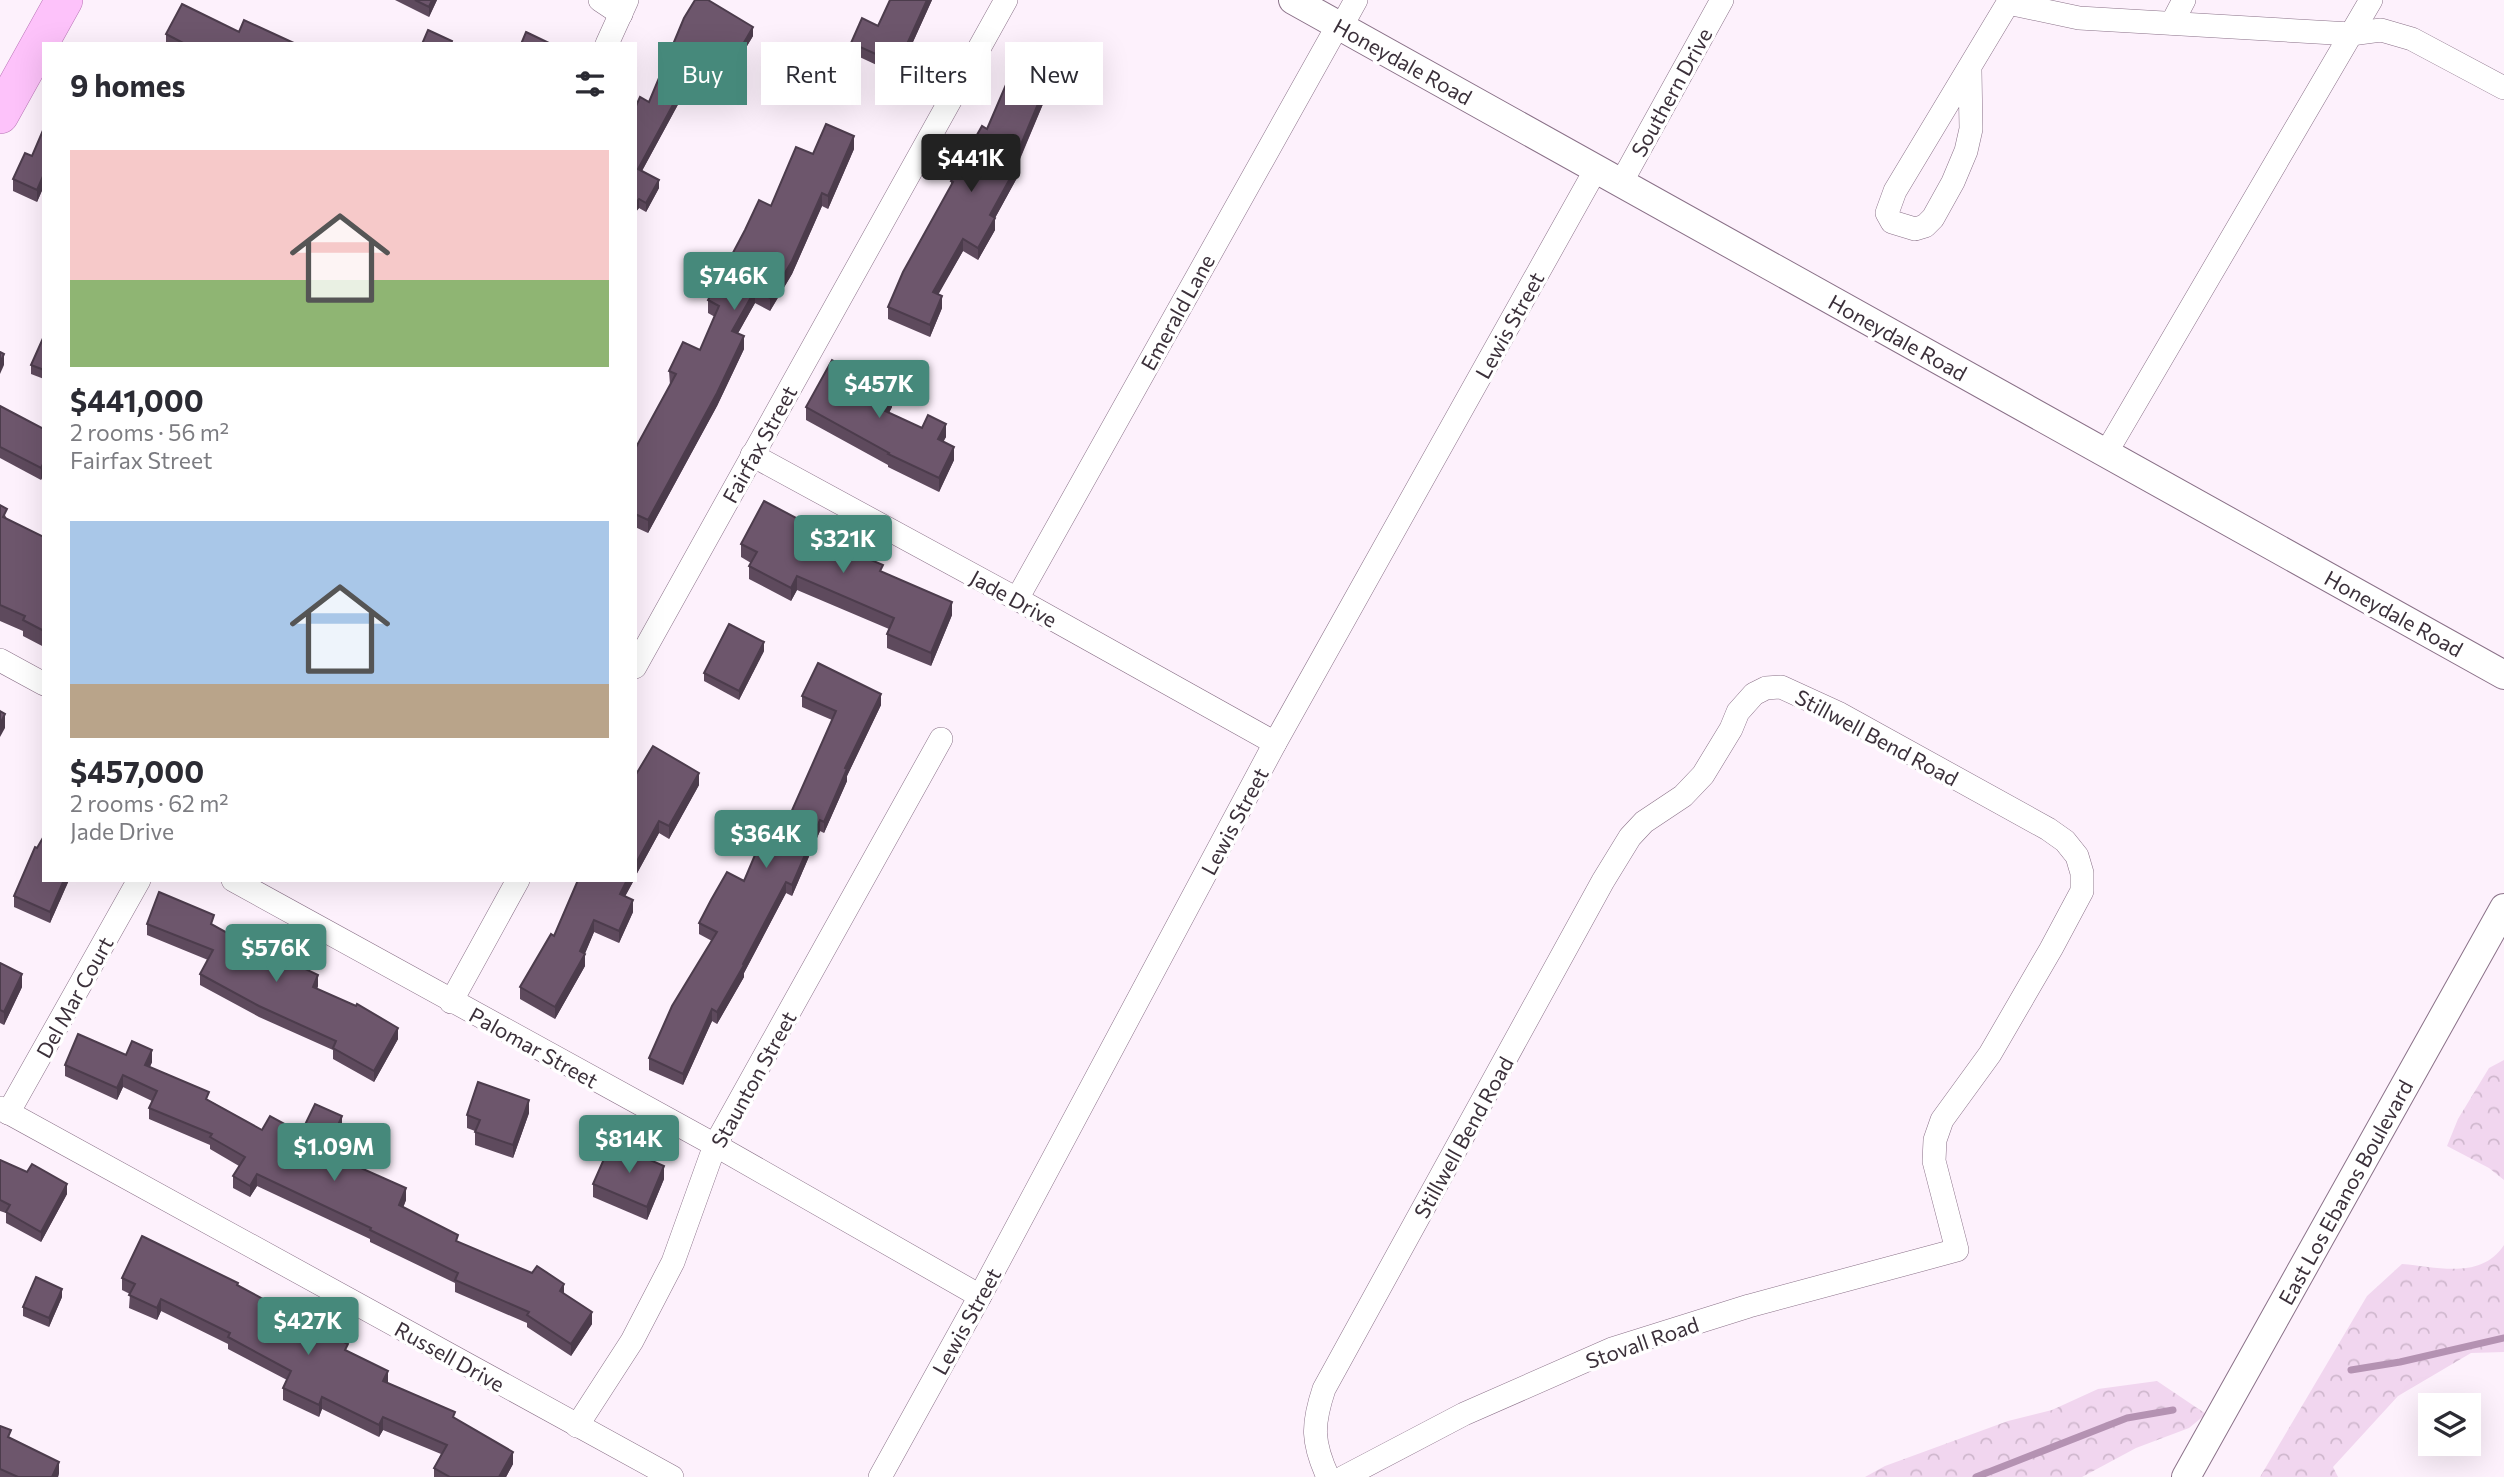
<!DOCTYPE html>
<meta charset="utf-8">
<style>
:root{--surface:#fff;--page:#f7f7f7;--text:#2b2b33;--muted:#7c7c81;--accent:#46897b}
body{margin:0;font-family:Commissioner,sans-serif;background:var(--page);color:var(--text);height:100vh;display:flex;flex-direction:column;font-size:26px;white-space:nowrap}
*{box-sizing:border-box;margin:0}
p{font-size:23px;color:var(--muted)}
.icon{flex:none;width:38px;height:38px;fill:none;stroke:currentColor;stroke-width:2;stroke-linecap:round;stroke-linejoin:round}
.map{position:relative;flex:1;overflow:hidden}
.panel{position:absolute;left:42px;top:42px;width:595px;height:840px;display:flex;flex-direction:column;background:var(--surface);border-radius:0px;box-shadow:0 7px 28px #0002}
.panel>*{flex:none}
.hud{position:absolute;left:658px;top:42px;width:665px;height:63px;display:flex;gap:14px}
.tools{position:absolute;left:2418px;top:1393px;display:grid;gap:14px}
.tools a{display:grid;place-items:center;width:63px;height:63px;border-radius:0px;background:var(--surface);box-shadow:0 7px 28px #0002;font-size:35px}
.price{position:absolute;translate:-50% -60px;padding:0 16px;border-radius:7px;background:var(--accent);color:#fff;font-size:23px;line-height:46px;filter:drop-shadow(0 2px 4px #0008)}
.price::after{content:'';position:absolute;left:50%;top:42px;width:21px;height:16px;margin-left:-10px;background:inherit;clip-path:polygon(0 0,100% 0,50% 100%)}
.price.current{background:#222;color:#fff}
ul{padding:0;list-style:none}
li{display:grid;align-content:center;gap:14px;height:371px;padding:0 28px}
li span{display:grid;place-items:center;height:217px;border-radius:0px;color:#555}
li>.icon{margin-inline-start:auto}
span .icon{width:126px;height:126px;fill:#fffc;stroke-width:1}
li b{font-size:30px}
h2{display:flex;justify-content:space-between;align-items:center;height:84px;padding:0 28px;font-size:30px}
.pill{padding:0 24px;border-radius:0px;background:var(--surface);box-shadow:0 7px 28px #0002;font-size:24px;line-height:63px}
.pill.current{background:var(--accent);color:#fff}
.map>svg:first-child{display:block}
</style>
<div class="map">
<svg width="2504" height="1477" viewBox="0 0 2504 1477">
<defs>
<pattern id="forest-crowns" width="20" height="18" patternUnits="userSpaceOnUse" patternTransform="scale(1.75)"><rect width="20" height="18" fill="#f1d6ef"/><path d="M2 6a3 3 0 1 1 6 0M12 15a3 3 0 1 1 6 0" fill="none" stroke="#d0b8ce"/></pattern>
</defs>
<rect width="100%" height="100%" fill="#fdf1fc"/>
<g fill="url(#forest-crowns)">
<polygon points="2504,1060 2504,1180 2489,1168 2447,1146 2458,1119 2489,1068"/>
<path d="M2504,1245V1352L2471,1353L2398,1396L2333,1467L2338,1477H2260L2367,1296L2402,1264C2438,1267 2481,1280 2504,1245Z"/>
<polygon points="2157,1381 2206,1414 2189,1428 2136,1448 2082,1477 1865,1477 1885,1466 2008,1421 2052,1410 2098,1389"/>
</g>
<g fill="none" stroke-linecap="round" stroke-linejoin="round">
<g stroke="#b492b2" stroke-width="7">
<polyline points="2351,1370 2400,1362 2504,1338"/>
<polyline points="1976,1477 2127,1418 2173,1410"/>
</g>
<defs>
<g id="minor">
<polyline points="600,0 621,14"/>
<polyline points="2172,23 2184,0"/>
<polyline points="607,44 627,0"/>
<polyline points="1970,70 1971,129 1966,151 1953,182 1933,218 1925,226 1915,229 1892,222 1887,213 1895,191 2008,3 2079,18 2351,34 2381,30 2412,39 2504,88"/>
<polyline points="1621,183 1722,0"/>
<polyline points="2106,453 2371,0"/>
<polyline points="752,455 1017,599 1275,743"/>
<polyline points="1017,599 1338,25 1345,20 1356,0"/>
<polyline points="0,660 44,684"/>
<polyline points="635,667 1006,0"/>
<polyline points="233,880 715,1145 980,1296"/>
<polyline points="451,1002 518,880"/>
<polyline points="0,1108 672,1477"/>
<polyline points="8,1113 139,880"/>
<polyline points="577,1426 632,1341 673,1262 715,1145 941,739"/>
<polyline points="880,1477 980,1296 1275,743 1596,169"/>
<path d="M1328,1477C1312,1442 1312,1425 1324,1389L1603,881L1630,837L1644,822L1683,796L1703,775L1731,729L1738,712L1754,694L1766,688L1781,687L1840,714L2048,829L2065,841L2077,856L2082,873V891L2051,949L1990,1054L1942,1120L1935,1140L1934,1161L1957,1250L1749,1306L1612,1349L1464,1414L1344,1477"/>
</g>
<g id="tertiary">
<polyline points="1293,0 2504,675"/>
<polyline points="2186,1477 2504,908"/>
</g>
<polyline id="primary" points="0,115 64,0"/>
</defs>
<use href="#minor" stroke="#8a7188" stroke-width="24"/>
<use href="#tertiary" stroke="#8a7188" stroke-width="30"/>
<use href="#primary" stroke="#b874b5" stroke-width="38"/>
<use href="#minor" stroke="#fff" stroke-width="23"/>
<use href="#tertiary" stroke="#fff" stroke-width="28"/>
<use href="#primary" stroke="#fdc2fa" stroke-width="37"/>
</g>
<g fill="#5e4a5d">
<polygon points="395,0 437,0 429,17"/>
<polygon points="890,0 932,0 898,75 851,53 851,43 878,26"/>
<polygon points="684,18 753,36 735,66 712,53 691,103 681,99 642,171 659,188 646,212 639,208 635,213 635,108 649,102"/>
<polygon points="239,32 296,44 166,44 166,34"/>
<polygon points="1051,85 1018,164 1018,176 995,218 995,230 978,260 963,251 938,294 942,308 930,337 888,319 888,307 951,186 951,181 987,129"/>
<polygon points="44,128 44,186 37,202 13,191 13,179 32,156"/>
<polygon points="854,149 828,209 822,206 792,274 770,311 755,303 738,333 744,349 717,406 648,533 635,527 635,449 670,385 669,371 700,350 715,317 708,313 708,300 771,206 813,154"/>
<polygon points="44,336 44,379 31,374 31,365"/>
<polygon points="0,406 44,429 44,474 41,480 0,458"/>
<polygon points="806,407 892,407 889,413 922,428 946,437 943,441 954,460 939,492 888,467 888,465 806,420"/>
<polygon points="0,505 7,519 44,537 44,647 23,636 23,631 0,621"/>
<polygon points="821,538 883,573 952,615 931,666 887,648 887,634 889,629 797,590 791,601 749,579 749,566 751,563 741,557 741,544"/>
<polygon points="764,651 739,700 704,681 704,673"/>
<polygon points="802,696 881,705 847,776 847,781 824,833 820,831 792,896 786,893 744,973 744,977 717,1024 712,1021 683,1085 649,1070 649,1058 712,941 699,934 699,923 744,881 786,824 832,720 802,707"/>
<polygon points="635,776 699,785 669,839 659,833 635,877"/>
<polygon points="37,848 69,880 50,923 14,907 14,896"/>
<polygon points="578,880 634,880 625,896 633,912 619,943 594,932 585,953 585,966 555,1019 520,999 520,987 554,936"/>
<polygon points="147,924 214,925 318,986 317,989 398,1039 374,1082 333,1059 333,1050 259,1017 200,985 200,974 208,960 147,935"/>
<polygon points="0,963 22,987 4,1025 0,1023"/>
<polygon points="126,1055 152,1062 150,1067 262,1130 301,1133 342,1128 336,1141 351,1160 349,1163 406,1200 403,1208 458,1242 564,1295 592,1324 571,1356 527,1327 527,1323 455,1292 455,1283 370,1242 370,1239 257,1186 250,1197 233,1188 233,1176 239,1166 210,1149 210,1145 149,1119 149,1108 152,1101 123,1087 117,1100 65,1076 65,1065"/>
<polygon points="529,1113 513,1158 475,1145 475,1131 467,1128 467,1115"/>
<polygon points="0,1160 67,1194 41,1242 6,1223 6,1213 0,1211"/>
<polygon points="664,1179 647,1220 593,1197 593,1184"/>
<polygon points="122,1278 238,1286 348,1352 388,1384 455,1418 513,1464 506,1477 434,1477 434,1468 441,1454 383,1430 379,1437 322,1409 319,1417 283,1400 283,1388 287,1380 228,1349 228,1344 161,1311 157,1320 129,1308 130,1294 122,1290"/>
<polygon points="62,1297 49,1327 23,1316 23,1307"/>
<polygon points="0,1426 11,1439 59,1473 58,1477 0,1477"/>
</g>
<g fill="#4c3c4c">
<polygon points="432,0 437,0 429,17 429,7"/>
<polygon points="927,0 932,0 898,75 898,64"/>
<polygon points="753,27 753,36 735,66 735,58"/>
<polygon points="712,44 712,53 691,103 691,94"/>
<polygon points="1051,73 1051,85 1017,165 1018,164 1018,176 995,218 995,230 978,260 978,248 990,215"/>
<polygon points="681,90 681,99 638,178 638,169"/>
<polygon points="854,136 854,149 828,209 828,196"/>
<polygon points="44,174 44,186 37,202 37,190"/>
<polygon points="659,180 659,188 646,212 646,203"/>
<polygon points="822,193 822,206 792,274 770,311 770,298"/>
<polygon points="639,199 639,208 635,213 635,204"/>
<polygon points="963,239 963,251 933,304 933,292"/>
<polygon points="755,290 755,303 732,344 732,331"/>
<polygon points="942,296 942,308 930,337 930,325"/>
<polygon points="744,336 744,349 717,406 648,533 648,520"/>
<polygon points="4,354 4,365 0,374 0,363"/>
<polygon points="892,394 892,407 883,423 883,410"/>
<polygon points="946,424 946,437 938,452 938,439"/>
<polygon points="954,447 954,460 939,492 939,478"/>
<polygon points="44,462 44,474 41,480 41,468"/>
<polygon points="797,576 797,590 791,601 791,588"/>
<polygon points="952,602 952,615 931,666 931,653"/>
<polygon points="764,642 764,651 739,700 739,691"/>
<polygon points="881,694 881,705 847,776 847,781 824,833 824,822 845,768"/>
<polygon points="5,714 5,728 0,737 0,724"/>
<polygon points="699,773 699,785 669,839 669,826"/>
<polygon points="820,820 820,831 792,896 792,885"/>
<polygon points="659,821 659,833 635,877 635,865"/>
<polygon points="64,880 69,880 50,923 50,912"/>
<polygon points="627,880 634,880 620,906 620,894"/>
<polygon points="786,882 786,893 744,973 744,977 717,1024 717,1012"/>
<polygon points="633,900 633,912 619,943 619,931"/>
<polygon points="594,920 594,932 582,961 585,954 585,966 555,1019 555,1007"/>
<polygon points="22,974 22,987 4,1025 4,1012"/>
<polygon points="318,975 318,986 313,998 313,987"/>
<polygon points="712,1009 712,1021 683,1085 683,1074"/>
<polygon points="398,1028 398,1039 374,1082 374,1071"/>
<polygon points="152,1050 152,1062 145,1077 145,1065"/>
<polygon points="123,1075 123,1087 117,1100 117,1088"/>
<polygon points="529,1100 529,1113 513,1158 513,1145"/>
<polygon points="342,1116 342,1128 332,1151 332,1139"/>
<polygon points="351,1148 351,1160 345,1173 345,1161"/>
<polygon points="664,1166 664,1179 647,1220 647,1207"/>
<polygon points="257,1174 257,1186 250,1197 250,1186"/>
<polygon points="67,1184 67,1194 41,1242 41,1232"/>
<polygon points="406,1188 406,1200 399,1217 399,1205"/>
<polygon points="564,1284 564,1296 560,1291"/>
<polygon points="62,1289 62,1297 49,1327 49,1318"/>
<polygon points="161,1299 161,1311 157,1320 157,1308"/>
<polygon points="592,1312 592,1324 571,1356 571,1344"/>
<polygon points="388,1371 388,1383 383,1394 383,1381"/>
<polygon points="322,1397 322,1409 319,1417 319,1405"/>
<polygon points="383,1417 383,1430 379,1437 379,1425"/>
<polygon points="513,1452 513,1464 506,1477 499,1477"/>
<polygon points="59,1462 59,1473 58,1477 52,1477"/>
</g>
<g fill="#6d566c" stroke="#4c3c4c" stroke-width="2">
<polygon points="415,0 432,0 429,7"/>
<polygon points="695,0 708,0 753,27 735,58 712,44 691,94 681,90 638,169 659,180 646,203 639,199 635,204 635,108 640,97 649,102 684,18"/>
<polygon points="890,0 927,0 898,64 851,43 862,18 878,26"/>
<polygon points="182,4 239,32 244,20 296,44 185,44 166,34"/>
<polygon points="428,30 452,41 451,44 422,44"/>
<polygon points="526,32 551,44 521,44"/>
<polygon points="1017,59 1051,73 1014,161 1018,164 990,215 995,218 978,248 963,239 933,292 942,296 930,325 888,307 903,272 953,182 951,181 982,126 987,129"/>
<polygon points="826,124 854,136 828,196 822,193 792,261 770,298 755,290 732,331 744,336 717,393 648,520 635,514 635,449 676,374 669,371 683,342 700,350 719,306 708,300 745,230 759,200 771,206 796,147 813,154"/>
<polygon points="44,128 44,174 37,190 13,179 25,153 32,156"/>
<polygon points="44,336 44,370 31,365"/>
<polygon points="0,352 4,354 0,363"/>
<polygon points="832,360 892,394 883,410 922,428 928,415 946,424 938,439 954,447 939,478 888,454 889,453 806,407"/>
<polygon points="0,406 44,429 44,462 41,468 0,447"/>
<polygon points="764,501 821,531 817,537 883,565 880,571 952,602 931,653 887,634 894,618 797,576 791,588 749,566 757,552 741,544"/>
<polygon points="0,505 7,509 3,517 44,537 44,631 23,620 25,616 0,605"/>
<polygon points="729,624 764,642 739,691 704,673"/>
<polygon points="818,663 881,694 845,768 847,769 824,822 820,820 792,885 786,882 743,964 744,965 717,1012 712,1009 683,1074 649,1058 672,1006 717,932 699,923 711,900 727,872 744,881 771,817 786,824 836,711 802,696"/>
<polygon points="0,711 5,714 0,724"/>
<polygon points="653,746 699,773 669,826 659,821 635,865 635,776"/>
<polygon points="44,836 44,880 64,880 50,912 14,896 35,847 37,848"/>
<polygon points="578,880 627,880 620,894 633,900 619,931 594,920 580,951 585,954 555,1007 520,987 551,934 554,936"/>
<polygon points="159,892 214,915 211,924 289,967 291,962 318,975 313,987 356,1006 357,1004 398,1028 374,1071 333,1048 336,1041 259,1006 200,974 213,950 147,924"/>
<polygon points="0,963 22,974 4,1012 0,1010"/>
<polygon points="78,1034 126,1055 132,1041 152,1050 145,1065 209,1092 206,1099 262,1130 270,1116 301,1133 315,1104 342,1116 332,1139 351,1148 345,1161 406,1188 399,1205 458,1235 456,1241 532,1273 537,1266 564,1284 560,1291 592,1312 571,1344 527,1315 529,1312 455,1280 458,1273 370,1230 371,1228 257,1174 250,1186 233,1176 245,1157 210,1137 212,1134 149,1108 157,1091 123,1075 117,1088 65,1065"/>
<polygon points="478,1082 529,1100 513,1145 475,1132 480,1120 467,1115"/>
<polygon points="611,1143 664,1166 647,1207 593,1184"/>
<polygon points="0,1160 27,1172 32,1164 67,1184 41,1232 6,1212 10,1205 0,1200"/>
<polygon points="142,1236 238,1283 237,1285 289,1313 288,1315 348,1344 345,1350 388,1371 383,1381 455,1412 453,1417 513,1452 499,1477 450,1477 434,1468 447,1445 383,1417 379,1425 322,1397 319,1405 283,1388 291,1371 228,1337 230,1333 161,1299 157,1308 129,1295 135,1284 122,1278"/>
<polygon points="36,1277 62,1289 49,1318 23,1307"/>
<polygon points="0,1426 11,1430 8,1437 59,1462 52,1477 18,1477 0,1469"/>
</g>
<g text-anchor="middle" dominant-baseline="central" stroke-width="7" stroke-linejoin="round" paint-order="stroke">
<g font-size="21" fill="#3b303a" stroke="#fff">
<text transform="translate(1403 61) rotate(29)">Honeydale Road</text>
<text transform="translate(1671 92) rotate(-61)">Southern Drive</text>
<text transform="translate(1177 312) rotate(-61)">Emerald Lane</text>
<text transform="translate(1509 325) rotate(-61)">Lewis Street</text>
<text transform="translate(1898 337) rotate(29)">Honeydale Road</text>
<text transform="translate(759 444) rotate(-61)">Fairfax Street</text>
<text transform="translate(1014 598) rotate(29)">Jade Drive</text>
<text transform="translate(2394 613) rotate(29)">Honeydale Road</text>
<text transform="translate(1877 737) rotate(28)">Stillwell Bend Road</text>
<text transform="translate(1234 821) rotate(-62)">Lewis Street</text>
<text transform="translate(74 997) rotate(-61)">Del Mar Court</text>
<text transform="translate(534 1047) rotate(29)">Palomar Street</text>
<text transform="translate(753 1079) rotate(-61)">Staunton Street</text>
<text transform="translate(1463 1137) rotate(-61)">Stillwell Bend Road</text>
<text transform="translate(2345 1192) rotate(-61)">East Los Ebanos Boulevard</text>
<text transform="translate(966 1321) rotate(-61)">Lewis Street</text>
<text transform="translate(1642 1342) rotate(-19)">Stovall Road</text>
<text transform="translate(450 1356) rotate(29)">Russell Drive</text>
</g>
</g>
</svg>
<div class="tools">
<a><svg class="icon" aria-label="layers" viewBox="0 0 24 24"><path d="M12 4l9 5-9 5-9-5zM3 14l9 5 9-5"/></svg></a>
</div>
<b class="price current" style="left:971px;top:194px">$441K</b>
<b class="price" style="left:734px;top:312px">$746K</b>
<b class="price" style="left:879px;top:420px">$457K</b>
<b class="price" style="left:843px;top:575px">$321K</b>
<b class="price" style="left:766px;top:870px">$364K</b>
<b class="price" style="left:276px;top:984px">$576K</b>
<b class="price" style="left:629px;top:1175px">$814K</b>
<b class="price" style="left:334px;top:1183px">$1.09M</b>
<b class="price" style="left:308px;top:1357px">$427K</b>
<div class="hud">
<a class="pill current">Buy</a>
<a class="pill">Rent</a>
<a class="pill">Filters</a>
<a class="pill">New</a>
</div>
<section class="panel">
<h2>9 homes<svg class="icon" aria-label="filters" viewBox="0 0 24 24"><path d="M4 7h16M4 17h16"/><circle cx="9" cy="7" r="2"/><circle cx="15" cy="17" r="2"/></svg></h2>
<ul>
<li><span style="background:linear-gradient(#f6c9c9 60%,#8fb573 0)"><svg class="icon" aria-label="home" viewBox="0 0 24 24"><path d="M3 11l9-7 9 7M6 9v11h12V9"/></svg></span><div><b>$441,000</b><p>2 rooms · 56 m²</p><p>Fairfax Street</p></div></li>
<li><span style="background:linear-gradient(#a9c7e8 75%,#b9a48a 0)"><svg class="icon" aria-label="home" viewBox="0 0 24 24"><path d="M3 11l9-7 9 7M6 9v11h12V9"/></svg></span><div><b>$457,000</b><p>2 rooms · 62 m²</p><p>Jade Drive</p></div></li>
</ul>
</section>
</div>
